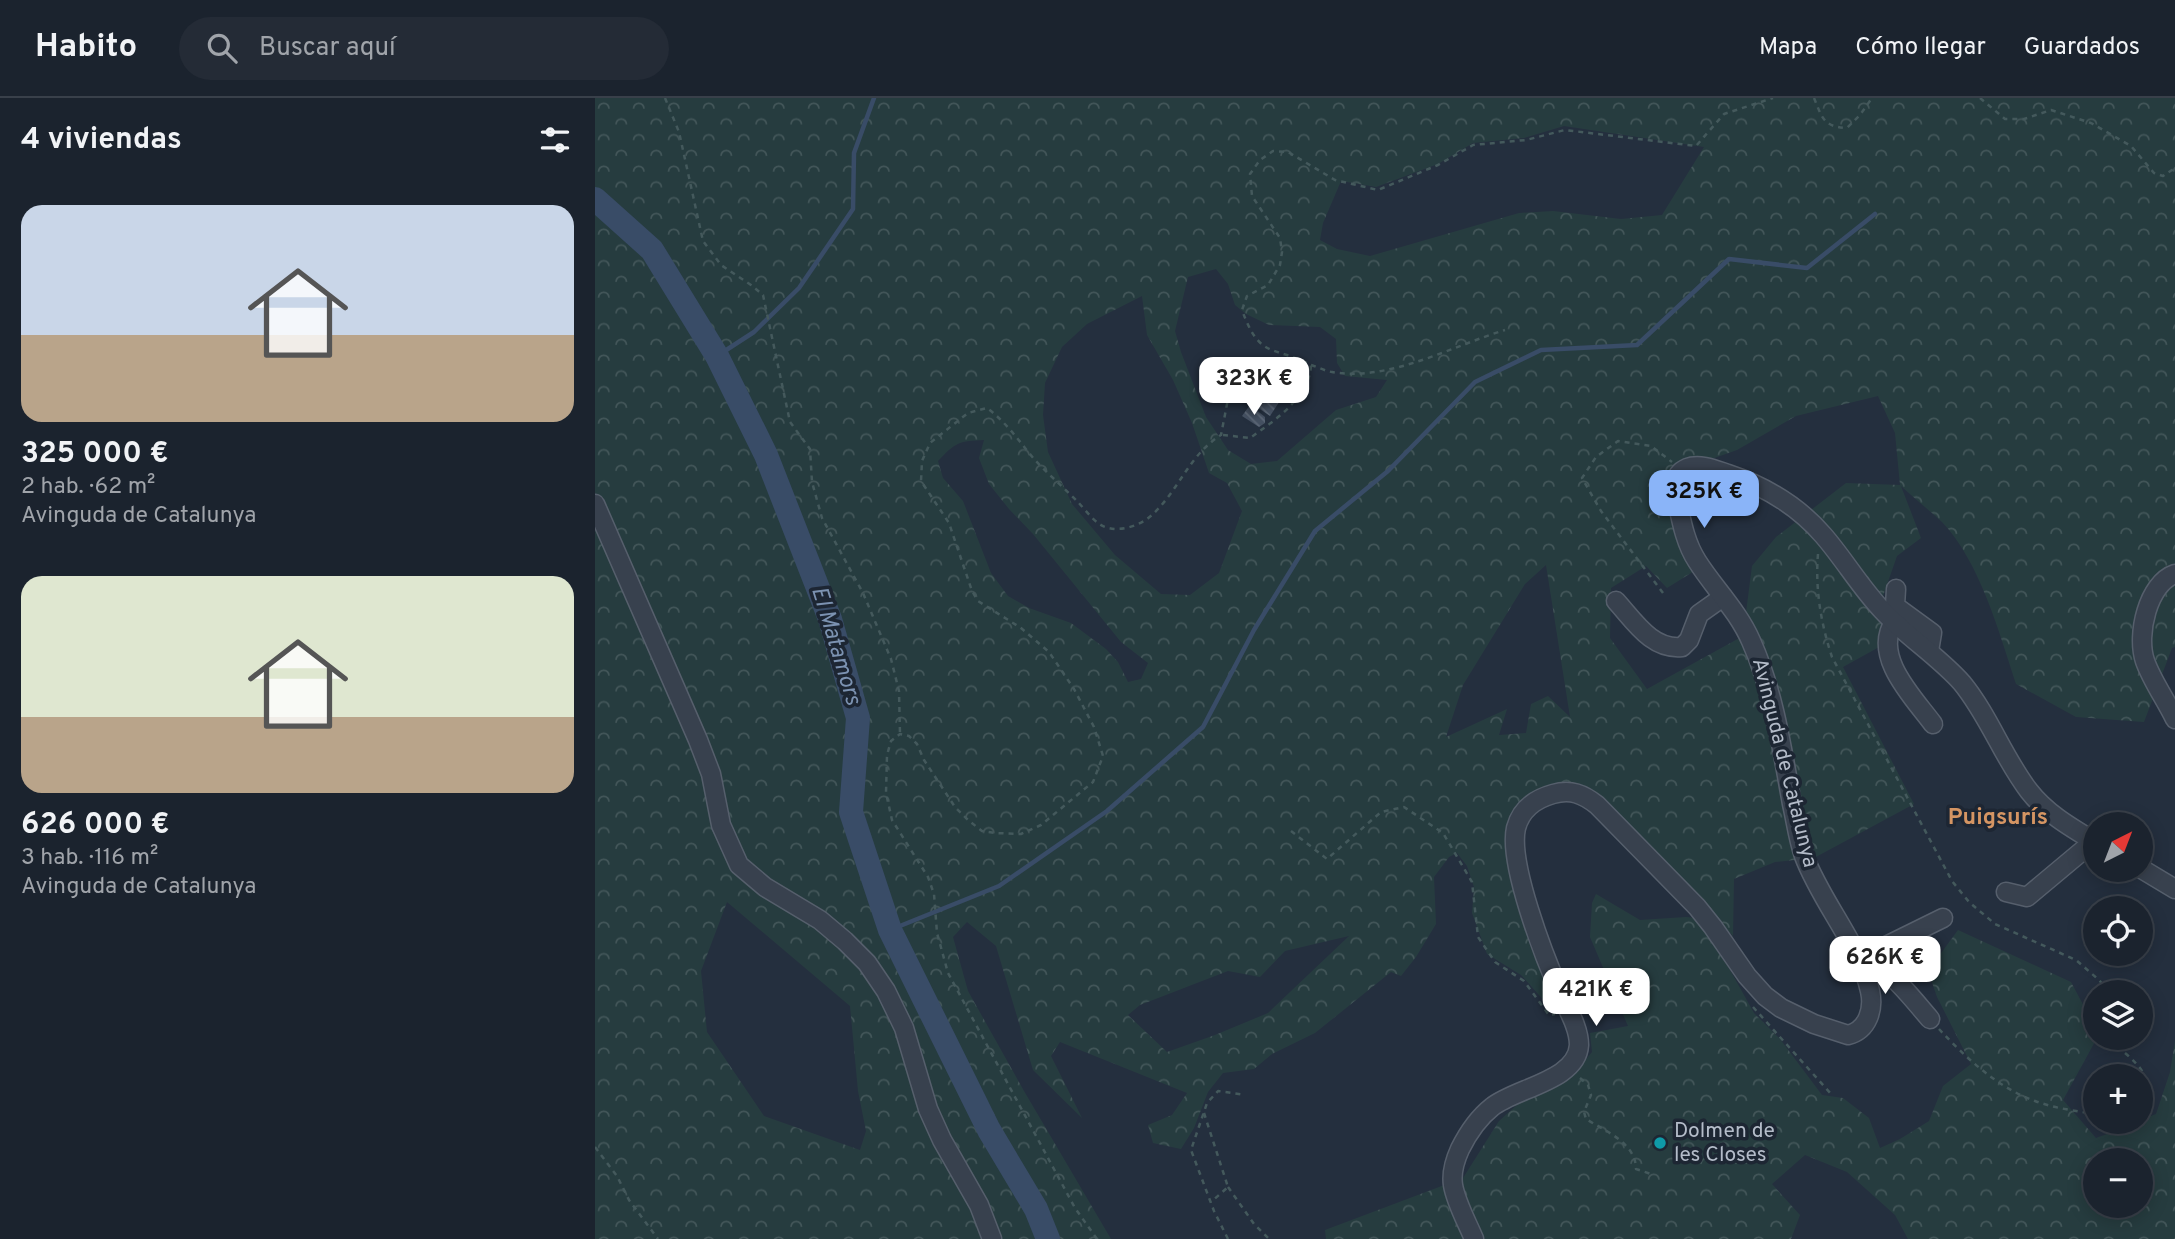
<!DOCTYPE html>
<html lang="es">
<meta charset="utf-8">
<style>
:root{--surface:#1b232e;--page:#242b36;--text:#f1f3f6;--muted:#a0a4aa;--line:#39404a;--accent:#8ab4f8}
body{margin:0;font-family:Overpass,sans-serif;background:var(--page);color:var(--text);height:100vh;display:flex;flex-direction:column;font-size:26px;white-space:nowrap}
*{box-sizing:border-box;margin:0}
p{font-size:23px;color:var(--muted)}
.icon{flex:none;width:38px;height:38px;fill:none;stroke:currentColor;stroke-width:2;stroke-linecap:round;stroke-linejoin:round}
.map{position:relative;flex:1;overflow:hidden}
.drawer{display:flex;flex-direction:column;background:var(--surface);width:595px}
.drawer>*{flex:none}
.needle{width:46px;rotate:42deg}
.buttons{position:absolute;left:1488px;top:714px;display:grid;gap:14px}
.buttons a{display:grid;place-items:center;width:70px;height:70px;border-radius:50%;background:var(--surface);box-shadow:0 4px 18px #0003,0 0 0 2px var(--line);font-size:35px}
.price{position:absolute;translate:-50% -60px;padding:0 16px;border-radius:14px;background:#fff;color:#222;font-size:23px;line-height:46px;filter:drop-shadow(0 2px 4px #0008)}
.price::after{content:'';position:absolute;left:50%;top:42px;width:21px;height:16px;margin-left:-10px;background:inherit;clip-path:polygon(0 0,100% 0,50% 100%)}
.price.current{background:var(--accent);color:#111}
ul{padding:0;list-style:none}
li{display:grid;align-content:center;gap:14px;height:371px;padding:0 21px}
li span{display:grid;place-items:center;height:217px;border-radius:21px;color:#555}
li>.icon{margin-inline-start:auto}
span .icon{width:126px;height:126px;fill:#fffc;stroke-width:1}
li b{font-size:30px}
h2{display:flex;justify-content:space-between;align-items:center;height:84px;padding:0 21px;font-size:30px}
header{display:flex;align-items:center;gap:42px;box-sizing:border-box;height:98px;padding:0 35px;background:var(--surface);border-bottom:2px solid var(--line)}
header strong{font-size:33px}
nav{display:flex;gap:38px;margin-inline-start:auto;font-size:24px}
.search{width:490px;height:63px;background:var(--page);display:flex;align-items:center;gap:18px;box-sizing:border-box;padding:0 24px;border-radius:38px;color:var(--muted);font-size:26px}
main{display:flex;flex:1;min-height:0}
.map>svg:first-child{display:block}
</style>
<header>
<strong>Habito</strong>
<div class="search"><svg class="icon" aria-label="search" viewBox="0 0 24 24"><circle cx="10" cy="10" r="6"/><path d="M15 15l6 6"/></svg>Buscar aquí</div>
<nav><a>Mapa</a><a>Cómo llegar</a><a>Guardados</a></nav>
</header>
<main>
<section class="drawer">
<h2>4 viviendas<svg class="icon" aria-label="filters" viewBox="0 0 24 24"><path d="M4 7h16M4 17h16"/><circle cx="9" cy="7" r="2"/><circle cx="15" cy="17" r="2"/></svg></h2>
<ul>
<li><span style="background:linear-gradient(#c9d6e8 60%,#b9a48a 0)"><svg class="icon" aria-label="home" viewBox="0 0 24 24"><path d="M3 11l9-7 9 7M6 9v11h12V9"/></svg></span><div><b>325 000 €</b><p>2 hab. · 62 m²</p><p>Avinguda de Catalunya</p></div></li>
<li><span style="background:linear-gradient(#dfe7d0 65%,#b9a48a 0)"><svg class="icon" aria-label="home" viewBox="0 0 24 24"><path d="M3 11l9-7 9 7M6 9v11h12V9"/></svg></span><div><b>626 000 €</b><p>3 hab. · 116 m²</p><p>Avinguda de Catalunya</p></div></li>
</ul>
</section>
<div class="map">
<svg width="1580" height="1141" viewBox="0 0 1580 1141">
<defs>
<pattern id="forest-crowns" width="20" height="18" patternUnits="userSpaceOnUse" patternTransform="scale(1.75)"><rect width="20" height="18" fill="#263c3f"/><path d="M2 6a3 3 0 1 1 6 0M12 15a3 3 0 1 1 6 0" fill="none" stroke="#435659"/></pattern>
<pattern id="building-back-hatch" width="6" height="6" patternUnits="userSpaceOnUse" patternTransform="scale(1.75)"><rect width="6" height="6" fill="#455162"/><path d="M-1 5l2 2M0 0l6 6M5-1l2 2" fill="none" stroke="#5d6877"/></pattern>
</defs>
<rect width="100%" height="100%" fill="#242f3e"/>
<g fill="url(#forest-crowns)" fill-rule="evenodd">
<path d="M0,0H1580V549L1577,550L1549,624L1481,619L1421,586C1404,534 1385,464 1347,424C1334,412 1319,400 1306,388L1326,440L1302,458L1287,501L1286,548L1248,569L1319,706L1219,760L1180,764L1139,781L1138,838L1011,704L983,687L951,692L914,753L961,905L952,906L926,877L892,856L877,815L879,789L872,768L862,755L854,759L839,779L841,826L821,859L806,878L796,874L720,935L677,956L659,971L628,975L613,994L599,1030L586,1051L558,1045L553,1027L577,1017L592,995L465,944L456,958L487,1020L438,972L401,848L372,824L358,839L373,893L429,993L516,1141H0ZM969,28L1109,49L1067,117L1026,121L958,113L924,115L775,158L742,151L725,142L728,125L746,83L781,89L843,66L878,45L929,40ZM621,171L633,186L640,207L651,216L674,227L725,229L741,241L742,265L750,278L792,282L781,299L741,312L682,363L656,366L633,352L611,319L586,254L580,233L593,179ZM547,198L552,237L578,282L597,325L614,375L632,385L647,413L624,475L595,497L566,496L520,457L477,406L453,354L448,317L450,285L467,249L492,226ZM1283,298L1300,335L1305,387L1251,385L1181,439L1157,468L1148,538L1052,591L1015,540L1016,490L1051,468L1072,490L1101,472L1074,376L1142,352L1201,318ZM389,342L384,360L394,386L414,411L438,436L526,544L553,565L546,581L533,584L523,564L511,551L476,525L434,510L413,498L396,475L368,403L348,380L343,363C361,344 364,343 389,342ZM951,467L975,619L953,598L936,606L931,635L904,637L912,611L851,639L868,587L930,486ZM132,804L255,908L263,993L271,1033L265,1052L169,1018L112,934L106,873ZM754,838L673,915L620,937L572,954L533,917L545,907L633,873L665,879L690,853Z"/>
<path d="M1001,796L1045,822L1091,819L1101,820L1135,872L1159,915L1185,941L1227,997L1248,1000L1274,1020L1285,1050L1305,1041L1334,1023L1348,988L1376,966L1342,899L1333,873L1363,832L1476,884L1500,929V940H1502L1468,1002L1501,1040L1545,1024V1022L1561,1016L1575,974L1580,943V1141H1313L1300,1117L1252,1074L1210,1057L1177,1086L1205,1117L1196,1141H731L730,1132L868,1080L904,1023L934,996L978,977L997,954L995,935L1033,928L995,839L997,805ZM1500,1062H1545V1108H1500Z"/>
</g>
<g fill="none" stroke-linecap="round" stroke-linejoin="round">
<g stroke="#394c67" stroke-width="4.5">
<polyline points="122,258 159,234 204,190 258,111 259,55 279,0"/>
<polyline points="295,832 404,788 512,713 608,629 659,532 720,433 793,373 880,284 946,252 1042,247 1134,161 1212,170 1280,116"/>
</g>
<polyline stroke="#394c67" stroke-width="24" points="0,101 57,152 122,258 171,357 235,521 263,620 256,714 295,832 394,1032 441,1111 453,1141"/>
</g>
<g fill="url(#building-back-hatch)">
<polygon points="668,273 694,289 675,318 650,301"/>
<polygon points="655,307 670,319 670,325 664,329 647,318"/>
</g>
<g fill="none" stroke-linecap="round" stroke-linejoin="round">
<defs>
<g id="minor">
<polyline points="0,406 103,642 116,676 126,727 144,767 170,789 225,822 250,843 272,865 291,893 309,930 333,1011 347,1042 384,1107 397,1141"/>
<path d="M1580,476C1553,485 1541,537 1550,563C1557,583 1571,602 1580,621"/>
<polyline points="1301,491 1300,508 1337,535 1334,553"/>
<path d="M1021,503C1040,524 1057,552 1087,549L1094,542L1104,516L1128,499"/>
<path d="M1299,524C1277,559 1319,600 1338,626"/>
<polyline points="1545,770 1580,791"/>
<polyline points="1411,794 1432,799 1499,743"/>
<path d="M1260,856C1296,871 1310,892 1335,921"/>
<polyline points="1272,861 1283,852 1348,820"/>
<path d="M879,1141C872,1124 861,1105 858,1087C856,1074 860,1062 865,1051C873,1035 883,1020 897,1009C920,990 982,983 984,947C984,928 971,909 964,892C949,858 913,765 921,730C926,711 940,701 958,696C976,691 988,696 1002,707L1102,809L1118,829L1152,878L1170,898L1186,910L1219,926L1253,937C1273,932 1279,911 1275,893C1265,847 1226,804 1209,758C1203,741 1201,723 1197,706C1187,651 1179,594 1156,543C1143,513 1119,490 1102,463C1091,446 1087,426 1083,407C1080,393 1076,377 1092,370C1105,365 1121,372 1133,376C1169,388 1203,408 1228,437C1249,461 1265,489 1287,512C1312,539 1343,558 1367,585C1394,618 1408,659 1434,693C1451,715 1475,729 1500,744"/>
</g>
</defs>
<use href="#minor" stroke="#565f6c" stroke-width="21"/>
<g stroke="#44595c" stroke-width="2.5" stroke-dasharray="5 5" stroke-linecap="butt">
<polyline points="70,0 84,34 108,143 126,167 156,187 168,197 195,324 215,351 217,384 227,420 268,495 296,561 304,593 305,636"/>
<path d="M1219,0C1227,19 1228,29 1252,30L1265,17L1277,0"/>
<polyline points="1385,0 1410,21 1429,21 1456,12 1496,25 1536,48 1559,75 1568,78 1580,70"/>
<path d="M716,267C723,269 730,273 737,274C794,284 857,248 910,232"/>
<path d="M628,337L655,340C679,323 715,299 716,267C678,247 665,262 647,212L652,198L673,187L685,167L687,154L685,140L657,98L655,76L665,62L678,53L693,54L740,82L783,92L843,67L878,47L931,42L970,32L1101,48L1129,16L1178,0"/>
<path d="M1223,456C1220,491 1226,526 1237,559L1357,783L1374,804L1400,826L1481,862L1504,882L1514,894"/>
<polyline points="1068,495 1006,413 987,380 1001,359 1023,343 1056,348 1077,364"/>
<polyline points="696,733 732,761 786,714 809,709 848,735 877,784 883,839 900,864 929,883 954,917 960,916"/>
<polyline points="1158,909 1237,997"/>
<path d="M1344,931C1370,959 1403,990 1440,1003C1459,1010 1480,1013 1500,1016"/>
<path d="M1530,955C1546,969 1560,983 1545,1003"/>
<path d="M985,980L993,987L996,997L989,1014L991,1021C1010,1033 1041,1045 1041,1071L1056,1076"/>
<polyline points="609,1015 633,1089 616,1104"/>
<polyline points="0,1049 22,1078 34,1102 63,1141"/>
<polyline points="633,1089 659,1126 674,1141"/>
<path d="M502,1141L480,1110L353,875L342,835L339,796L333,779L297,722L291,695L292,657L296,643L305,636L314,638L322,646L329,662L360,709L373,722L387,733L400,735L426,736L446,727L498,684L508,658L499,629L479,591L454,554L426,530L383,503L377,493L354,425L326,383L327,363L335,345L373,315L392,310C411,324 424,343 439,361C452,375 467,388 481,402C488,409 495,419 503,425C518,437 544,429 557,417C585,391 593,358 626,337L633,301"/>
<polyline points="633,1141 619,1113 596,1052 612,1005 623,993 650,997"/>
</g>
<use href="#minor" stroke="#38414e" stroke-width="18"/>
</g>
<circle fill="#0f9aa8" stroke="#1d2633" stroke-width="2.5" cx="1065" cy="1045" r="7"/>
<g text-anchor="middle" dominant-baseline="central" stroke-width="7" stroke-linejoin="round" paint-order="stroke">
<g font-size="21" fill="#b4bcc9" stroke="#1d2633">
<text transform="translate(1189 665) rotate(76)">Avinguda de Catalunya</text>
</g>
<g font-size="21" fill="#b4bcc9" stroke="#1d2633" text-anchor="start">
<text x="1079" y="1033">Dolmen de<tspan x="1079" dy="24">les Closes</tspan></text>
</g>
<g font-size="23" font-style="italic" fill="#7c92b1" stroke="#1d2633">
<text transform="translate(240 548) rotate(73)">El Matamors</text>
</g>
<g font-size="23" font-weight="bold" fill="#d59563" stroke="#1d2633">
<text x="1403" y="720">Puigsurís</text>
</g>
</g>
</svg>
<div class="buttons">
<a><svg class="needle" viewBox="-14 -14 28 28"><path d="M0-13l5 13h-10z" fill="#e53935"/><path d="M0 13l5-13h-10z" fill="#a0a4aa"/></svg></a>
<a><svg class="icon" aria-label="locate" viewBox="0 0 24 24"><circle cx="12" cy="12" r="6"/><path d="M12 2v4M12 18v4M2 12h4M18 12h4"/></svg></a>
<a><svg class="icon" aria-label="layers" viewBox="0 0 24 24"><path d="M12 4l9 5-9 5-9-5zM3 14l9 5 9-5"/></svg></a>
<a>+</a>
<a>−</a>
</div>
<b class="price" style="left:659px;top:319px">323K €</b>
<b class="price current" style="left:1109px;top:432px">325K €</b>
<b class="price" style="left:1290px;top:898px">626K €</b>
<b class="price" style="left:1001px;top:930px">421K €</b>
</div>
</main>
